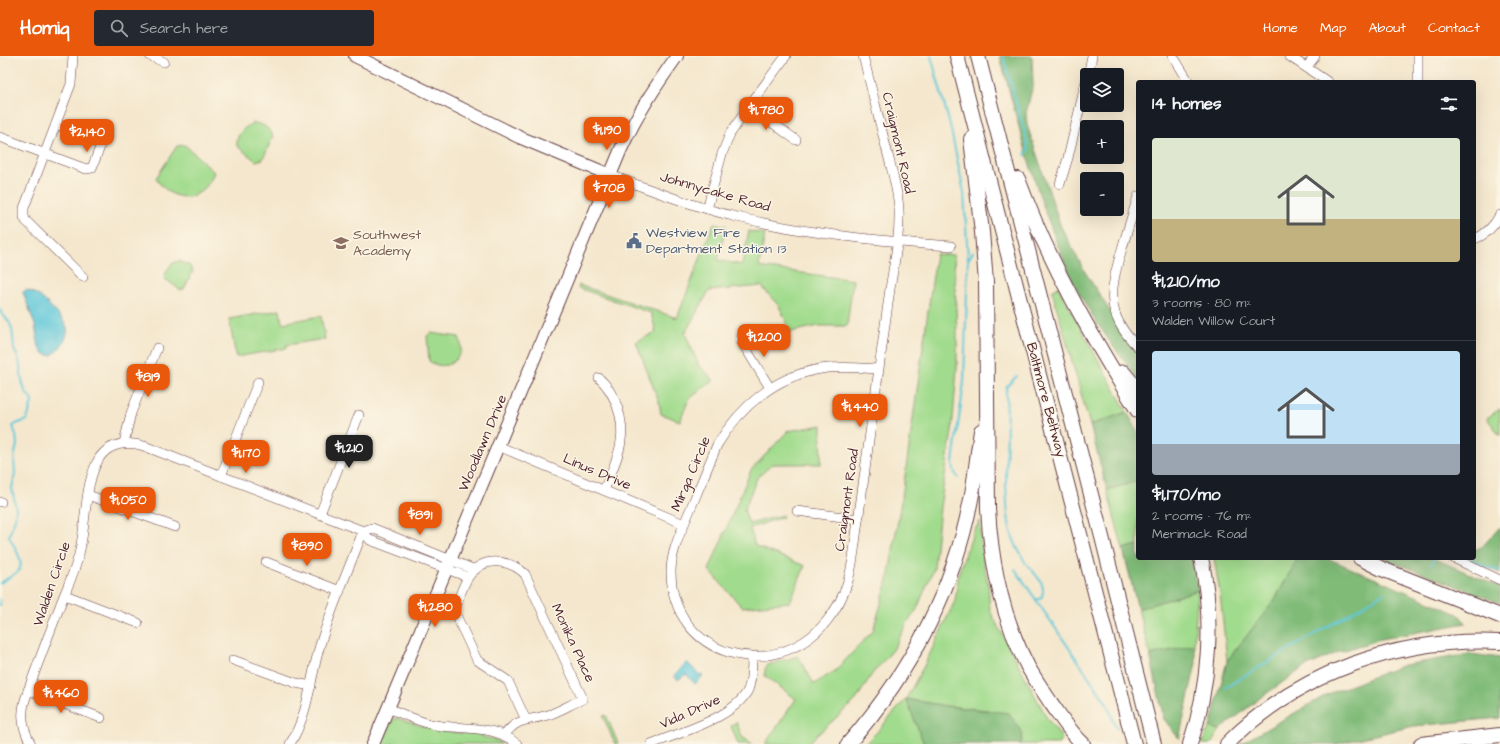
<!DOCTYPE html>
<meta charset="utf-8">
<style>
:root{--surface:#171b24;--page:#242831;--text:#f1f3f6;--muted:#9ea1a6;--line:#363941;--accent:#ea580c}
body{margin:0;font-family:"Architects Daughter",sans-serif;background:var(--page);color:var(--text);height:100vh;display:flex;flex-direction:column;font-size:15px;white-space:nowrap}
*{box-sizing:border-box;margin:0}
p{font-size:13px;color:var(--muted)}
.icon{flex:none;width:22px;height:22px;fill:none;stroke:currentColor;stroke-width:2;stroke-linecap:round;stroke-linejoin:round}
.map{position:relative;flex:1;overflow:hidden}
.sheet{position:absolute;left:1136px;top:24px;width:340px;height:480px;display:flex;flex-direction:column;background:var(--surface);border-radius:4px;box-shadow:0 4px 16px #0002}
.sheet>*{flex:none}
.buttons{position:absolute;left:1080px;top:12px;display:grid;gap:8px}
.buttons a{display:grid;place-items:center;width:44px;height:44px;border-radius:4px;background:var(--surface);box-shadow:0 4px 16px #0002;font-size:20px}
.price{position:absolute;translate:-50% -34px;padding:0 9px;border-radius:8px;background:var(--accent);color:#fff;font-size:13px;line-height:26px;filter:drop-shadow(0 1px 2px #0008)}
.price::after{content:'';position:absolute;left:50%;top:24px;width:12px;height:9px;margin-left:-6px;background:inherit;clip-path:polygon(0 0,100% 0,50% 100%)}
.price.on{background:#222;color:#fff}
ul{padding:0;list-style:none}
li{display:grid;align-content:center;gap:8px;height:212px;padding:0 16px}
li+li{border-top:1px solid var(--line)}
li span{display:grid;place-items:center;height:124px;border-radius:4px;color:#555}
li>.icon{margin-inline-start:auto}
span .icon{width:72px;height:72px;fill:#fffc;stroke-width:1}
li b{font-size:17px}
h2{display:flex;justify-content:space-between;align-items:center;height:48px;padding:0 16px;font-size:17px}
header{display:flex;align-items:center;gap:24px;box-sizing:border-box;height:56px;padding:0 20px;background:var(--accent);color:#fff}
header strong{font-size:19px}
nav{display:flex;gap:22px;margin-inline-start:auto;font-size:14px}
.search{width:280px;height:36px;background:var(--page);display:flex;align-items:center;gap:10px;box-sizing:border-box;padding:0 14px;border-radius:4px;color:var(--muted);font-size:15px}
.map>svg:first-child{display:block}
</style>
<header>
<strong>Homiq</strong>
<div class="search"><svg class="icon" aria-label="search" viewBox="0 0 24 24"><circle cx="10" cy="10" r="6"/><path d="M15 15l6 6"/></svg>Search here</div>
<nav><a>Home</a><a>Map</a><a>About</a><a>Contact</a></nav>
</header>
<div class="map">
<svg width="1500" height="688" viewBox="0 0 1500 688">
<rect width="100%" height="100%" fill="#fcf5e5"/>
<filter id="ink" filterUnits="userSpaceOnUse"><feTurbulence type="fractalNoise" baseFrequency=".025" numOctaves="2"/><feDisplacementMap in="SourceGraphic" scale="8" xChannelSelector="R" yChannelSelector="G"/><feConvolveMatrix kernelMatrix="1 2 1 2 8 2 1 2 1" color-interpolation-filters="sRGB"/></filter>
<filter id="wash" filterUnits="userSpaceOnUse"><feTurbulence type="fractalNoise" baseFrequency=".012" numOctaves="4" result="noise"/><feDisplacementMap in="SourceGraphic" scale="16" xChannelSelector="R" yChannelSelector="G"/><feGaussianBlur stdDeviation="0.9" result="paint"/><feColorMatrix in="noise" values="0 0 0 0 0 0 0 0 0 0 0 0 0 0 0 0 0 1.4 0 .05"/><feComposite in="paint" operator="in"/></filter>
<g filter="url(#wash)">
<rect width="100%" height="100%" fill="#f4e7cd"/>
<g fill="#a1db8d" stroke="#767d5c">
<path d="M253,67C262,68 269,71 273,80L263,103L256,105L237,90C236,78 243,72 253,67Z"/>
<path d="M185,89L214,116C204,146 173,150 156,122L177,90Z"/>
<polygon points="714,167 726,170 718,204 742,209 749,175 765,178 759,211 853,224 847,270 818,270 791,276 779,250 761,230 709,235 685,277 699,310 714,324 689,343 680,365 661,358 659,346 636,286 656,276 651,257 578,232 579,229 677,262"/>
<polygon points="936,198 954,199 957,279 957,312 952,375 940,451 934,512 916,555 907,567 893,594 872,618 856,644 807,688 765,688 796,643 765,620 765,613 768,609 798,600 814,628 835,615 873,575 888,524 903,434"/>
<path d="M179,205L189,209L193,215L184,233L180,234L164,222C167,213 170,207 179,205Z"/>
<polygon points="1058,231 1127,356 1090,369 1052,235"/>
<polygon points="280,254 282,267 321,260 325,283 286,289 287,292 236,301 229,263"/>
<path d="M431,277L459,281C468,301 446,318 429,305L427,280Z"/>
<polygon points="1500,353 1500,380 1487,362"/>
<polygon points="822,369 821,408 772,408 757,422 744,454 749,468 782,459 783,461 750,472 755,490 805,510 790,546 742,551 709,514 751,414 788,375"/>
<polygon points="1138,425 1138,489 1123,493 1107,434"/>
<polygon points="980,465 983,504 988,527 990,555 1047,662 1062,682 1059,688 1021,688 1023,678 988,654 946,650 906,643 924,688 865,688 877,676 906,643 924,610 955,545 959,516 973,477"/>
<polygon points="1214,502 1298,502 1274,545 1227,605 1220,537"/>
<polygon points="1198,534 1194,589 1150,599 1138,553"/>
<polygon points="606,659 618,687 615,688 603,660"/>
<polygon points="396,662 428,672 458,677 484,678 482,681 493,683 503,688 382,688 392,665"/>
<polygon points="736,666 742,681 753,688 738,688 731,670"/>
<polygon points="1210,671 1220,674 1211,688 1201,688"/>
</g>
<g fill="#80bb78" stroke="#656d52">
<path d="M1000,0H1032L1033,29L1026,57L1027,69L1061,171L1085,216L1138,299V324C1112,289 1085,254 1068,214C1038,146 1019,72 1000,0Z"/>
<polygon points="1127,356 1138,376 1138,425 1107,434 1090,369"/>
<polygon points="1500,471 1500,517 1463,502 1474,502 1474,494 1482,491"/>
<polygon points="1138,489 1138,502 1192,502 1198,534 1138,553 1123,493"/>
<polygon points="1298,502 1327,502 1458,558 1466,567 1381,583 1339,596 1303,612 1260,642 1220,674 1210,671 1227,605 1274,545"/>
<polygon points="1382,502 1433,502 1500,531 1500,547 1441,524"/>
<polygon points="1194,589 1196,607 1179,683 1164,663 1150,599"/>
<polygon points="1471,598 1500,602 1500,662 1414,670 1336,688 1240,688 1328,638 1404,609"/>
<polygon points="906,643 946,650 1009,657 1023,678 1021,688 924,688"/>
</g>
<g fill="#5ec8da" stroke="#547482">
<path d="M26,234C30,235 34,237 38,239C45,244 65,264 67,272C69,282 59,294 52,299H47L42,296L39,291L35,269L23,236Z"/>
<polygon points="687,606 700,619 702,618 703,620 695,628 686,618 678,624 674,620"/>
</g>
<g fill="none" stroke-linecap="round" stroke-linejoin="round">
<g stroke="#5ec8da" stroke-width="2">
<polyline points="931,0 950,69 964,137 968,203"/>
<polyline points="1003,0 1027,85 1028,94 1025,99"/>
<path d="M0,253L2,259C15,267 12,280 14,293C14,296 17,298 18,301C22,314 20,334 31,342L32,346L27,364L16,368L13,370L16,379L17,388L14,403L15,418L12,432L16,453L15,463L9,480C13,490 26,506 18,516L0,527"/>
<path d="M1017,320L1007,330L1006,335C1008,367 1006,398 1006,430C1007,444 1007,459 1010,472C1013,484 1019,496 1025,506C1032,516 1049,528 1041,542L1036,544"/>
<polyline points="958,422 954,415 953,406 964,326 968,204 973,196"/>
<polyline points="1468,502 1487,511 1500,515"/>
<polyline points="1431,508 1435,502"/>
<polyline points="1015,513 1106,646 1117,673"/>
<polyline points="0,543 0,549"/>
<polyline points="1225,632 1239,623 1384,537"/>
</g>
</g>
</g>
<g filter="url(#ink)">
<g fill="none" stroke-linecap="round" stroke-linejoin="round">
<defs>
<g id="minor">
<polyline points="73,0 71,28 24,152 24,161 26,165 83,221"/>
<polyline points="150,0 164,6"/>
<path d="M863,0C871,30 878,60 886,91C891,112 898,133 899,154C900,181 894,207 890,233C884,277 878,320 872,363C867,397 863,431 858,465C855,484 854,505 848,525C844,539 836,554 826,566C774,628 672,602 671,516C671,494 682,474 690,454C699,432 708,411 717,389C740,351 775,320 821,313C840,310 860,312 879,313"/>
<polyline points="1173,0 1189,26"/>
<polyline points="1289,0 1328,26"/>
<polyline points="1307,11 1315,0"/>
<polyline points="1088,19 1092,0"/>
<polyline points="1418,26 1418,0"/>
<polyline points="749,50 796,84"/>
<polyline points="0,81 86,113 92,112 100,91 99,85 56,68"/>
<path d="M610,119C652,134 694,151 737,161C808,178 879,185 951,190"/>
<polyline points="1060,128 1068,102 1087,21"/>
<path d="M1138,140C1133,158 1127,175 1122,193C1110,233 1104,259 1138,291"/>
<polyline points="707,153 722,98 730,78 749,50 786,0"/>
<path d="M1474,183C1486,179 1494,170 1500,159"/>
<polyline points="740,283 770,332"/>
<path d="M599,322C608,330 613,339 617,350C629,382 616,405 604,434"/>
<polyline points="124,387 131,357 157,292"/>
<polyline points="498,390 684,468"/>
<polyline points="221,420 258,326"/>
<polyline points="88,439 175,471"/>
<polyline points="0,446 1,446"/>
<polyline points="797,455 858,463"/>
<polyline points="320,458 359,359"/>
<polyline points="363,475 372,472 475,514"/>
<polyline points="1453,502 1500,524"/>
<polyline points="266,506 340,535"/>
<polyline points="65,539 138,567"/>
<polyline points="233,604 296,627 311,630"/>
<polyline points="28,634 101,662"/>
<path d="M388,652C403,658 419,666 435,669C462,674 494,668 517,688"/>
<path d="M504,680C517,661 529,665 548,659C560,655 571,648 583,643L525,518C509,503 483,500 469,520C462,530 459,543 454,555L477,604L508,625L526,664"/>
<path d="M31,688C23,674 20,660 25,644C36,611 49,579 61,547C67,532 74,517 78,502C87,472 83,427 100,401C110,387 128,385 144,390L363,475L370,484L468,521"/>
<path d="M290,688C309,657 310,623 320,589C332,550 349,513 363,475"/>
<path d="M651,688C679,677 734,662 748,634C752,624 752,612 752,601"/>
</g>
<g id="major">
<polyline points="355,0 519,81 610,119"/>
<path d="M373,688L498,390L621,93C637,58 655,31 677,0"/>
</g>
<g id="highway">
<polyline points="957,0 1134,688"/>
<polyline points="978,0 1102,481 1154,688"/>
<path d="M971,83L982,176L986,226L988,453C991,507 1003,563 1028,611C1035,623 1043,635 1051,647C1061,661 1070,676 1083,688"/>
<path d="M1018,123C1049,207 1091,280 1138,355"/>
<polyline points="1123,316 1138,334"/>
<polyline points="1360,502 1382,513 1500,560"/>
<path d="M848,688C912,615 957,528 973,432C976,413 978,394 981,375"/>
<path d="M1190,688C1210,630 1214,561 1201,502"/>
<path d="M1227,688C1298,616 1400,581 1500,586"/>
<polyline points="1421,688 1500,679"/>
</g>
</defs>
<use href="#minor" stroke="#643d43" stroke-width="10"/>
<use href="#major" stroke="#643d43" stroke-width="14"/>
<use href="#highway" stroke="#643d43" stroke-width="16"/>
<use href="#minor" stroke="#fff" stroke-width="9"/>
<use href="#major" stroke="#fff" stroke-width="12"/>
<use href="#highway" stroke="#fff" stroke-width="14"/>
</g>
</g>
<defs>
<symbol id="civic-bare" viewBox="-9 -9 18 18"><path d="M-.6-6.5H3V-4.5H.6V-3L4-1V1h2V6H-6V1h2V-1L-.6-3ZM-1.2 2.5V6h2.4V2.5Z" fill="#5c6f8a" stroke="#fcf5e5" stroke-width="2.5" paint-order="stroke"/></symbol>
<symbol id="school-bare" viewBox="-9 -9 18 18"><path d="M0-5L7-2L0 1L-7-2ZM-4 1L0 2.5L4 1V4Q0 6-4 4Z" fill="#8d6e63" stroke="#fcf5e5" stroke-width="2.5" paint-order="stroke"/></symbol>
</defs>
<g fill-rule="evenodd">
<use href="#civic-bare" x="623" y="174" width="22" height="22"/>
<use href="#school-bare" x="330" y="176" width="22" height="22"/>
</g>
<g text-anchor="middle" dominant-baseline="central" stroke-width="3" stroke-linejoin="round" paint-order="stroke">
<g font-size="14" fill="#4a1f2b" stroke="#fcf5e5">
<text transform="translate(898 87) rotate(77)">Craigmont Road</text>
<text transform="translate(715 136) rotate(16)">Johnnycake Road</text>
<text transform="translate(1046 344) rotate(75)">Baltimore Beltway</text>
<text transform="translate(483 387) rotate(-67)">Woodlawn Drive</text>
<text transform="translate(597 416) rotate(23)">Linus Drive</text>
<text transform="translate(691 418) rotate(-67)">Mirga Circle</text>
<text transform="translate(847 444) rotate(-82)">Craigmont Road</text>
<text transform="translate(52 528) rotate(-71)">Walden Circle</text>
<text transform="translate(573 587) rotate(65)">Monika Place</text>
<text transform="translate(690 656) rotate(-24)">Vida Drive</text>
</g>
<g font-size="14" fill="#4e5e75" stroke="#fcf5e5" text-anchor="start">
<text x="646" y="177">Westview Fire<tspan x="646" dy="16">Department Station 13</tspan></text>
</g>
<g font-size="14" fill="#785e54" stroke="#fcf5e5" text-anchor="start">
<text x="353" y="179">Southwest<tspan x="353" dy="16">Academy</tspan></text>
</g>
</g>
</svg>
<div class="buttons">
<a><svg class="icon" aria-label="layers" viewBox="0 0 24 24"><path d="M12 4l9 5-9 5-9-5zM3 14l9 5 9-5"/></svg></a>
<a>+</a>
<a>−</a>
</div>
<b class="price" style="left:766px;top:75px">$1,780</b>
<b class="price" style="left:607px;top:95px">$1,190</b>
<b class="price" style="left:87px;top:97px">$2,140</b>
<b class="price" style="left:609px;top:153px">$708</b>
<b class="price" style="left:764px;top:302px">$1,200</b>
<b class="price" style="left:148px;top:342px">$819</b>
<b class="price" style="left:860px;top:372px">$1,440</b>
<b class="price on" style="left:349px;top:413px">$1,210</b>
<b class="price" style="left:246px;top:418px">$1,170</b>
<b class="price" style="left:128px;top:465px">$1,050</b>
<b class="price" style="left:420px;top:480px">$891</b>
<b class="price" style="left:307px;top:511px">$890</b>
<b class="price" style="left:435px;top:572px">$1,280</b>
<b class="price" style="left:61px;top:658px">$1,460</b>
<section class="sheet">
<h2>14 homes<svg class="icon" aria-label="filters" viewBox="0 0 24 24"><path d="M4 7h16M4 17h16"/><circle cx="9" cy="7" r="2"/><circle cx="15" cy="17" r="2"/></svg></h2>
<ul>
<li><span style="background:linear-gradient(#dfe7d0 65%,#c2b280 0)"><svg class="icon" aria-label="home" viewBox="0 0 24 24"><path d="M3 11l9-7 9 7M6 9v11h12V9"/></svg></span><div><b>$1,210/mo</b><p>3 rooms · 80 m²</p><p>Walden Willow Court</p></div></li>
<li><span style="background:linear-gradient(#bfe0f5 75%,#9aa5b1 0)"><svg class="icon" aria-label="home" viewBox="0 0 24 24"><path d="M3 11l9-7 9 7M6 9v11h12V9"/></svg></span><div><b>$1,170/mo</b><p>2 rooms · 76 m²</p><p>Merimack Road</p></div></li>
</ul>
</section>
</div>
